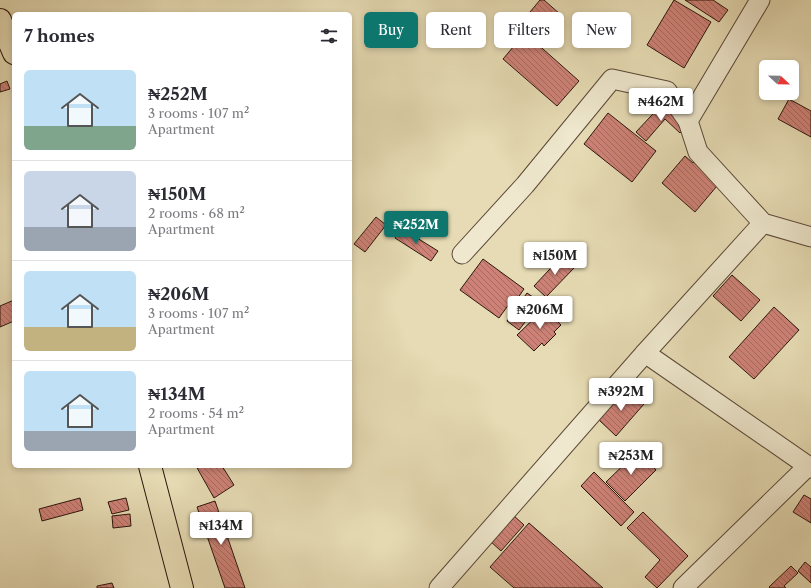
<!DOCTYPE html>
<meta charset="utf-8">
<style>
:root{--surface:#fff;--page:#f2f2f3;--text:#2b2b33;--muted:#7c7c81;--line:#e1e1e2;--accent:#0f766e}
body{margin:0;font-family:"Libre Caslon Text",serif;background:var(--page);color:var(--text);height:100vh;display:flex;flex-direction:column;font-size:15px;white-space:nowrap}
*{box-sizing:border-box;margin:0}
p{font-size:13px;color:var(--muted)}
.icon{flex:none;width:22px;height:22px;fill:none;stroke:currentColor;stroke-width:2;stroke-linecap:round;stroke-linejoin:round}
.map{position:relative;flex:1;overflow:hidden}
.details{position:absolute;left:12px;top:12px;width:340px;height:456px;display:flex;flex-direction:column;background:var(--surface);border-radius:6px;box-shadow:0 2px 6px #0003}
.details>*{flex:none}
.guide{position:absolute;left:364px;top:12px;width:380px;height:36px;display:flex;gap:8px}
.needle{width:26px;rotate:112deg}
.fabs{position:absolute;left:759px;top:60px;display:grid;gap:8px}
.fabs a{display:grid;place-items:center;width:40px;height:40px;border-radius:6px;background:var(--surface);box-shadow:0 2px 6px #0003;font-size:20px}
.price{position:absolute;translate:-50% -34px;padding:0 9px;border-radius:4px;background:#fff;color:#222;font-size:13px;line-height:26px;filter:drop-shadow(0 1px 2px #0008)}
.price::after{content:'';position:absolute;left:50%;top:24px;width:12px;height:9px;margin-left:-6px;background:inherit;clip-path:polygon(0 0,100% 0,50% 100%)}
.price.on{background:var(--accent);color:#fff}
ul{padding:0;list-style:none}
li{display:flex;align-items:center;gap:12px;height:100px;padding:0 12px}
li+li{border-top:1px solid var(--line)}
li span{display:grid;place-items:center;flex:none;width:112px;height:80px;border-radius:6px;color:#555}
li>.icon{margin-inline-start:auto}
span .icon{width:48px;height:48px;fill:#fffc;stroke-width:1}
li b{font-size:17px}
h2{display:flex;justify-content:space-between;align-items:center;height:48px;padding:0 12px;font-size:17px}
.pill{padding:0 14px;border-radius:6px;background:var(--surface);box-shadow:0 2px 6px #0003;font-size:14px;line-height:36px}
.pill.on{background:var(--accent);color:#fff}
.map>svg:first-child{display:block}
</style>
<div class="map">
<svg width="811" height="588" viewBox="0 0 811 588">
<defs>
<pattern id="building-back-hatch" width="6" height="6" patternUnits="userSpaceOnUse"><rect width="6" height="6" fill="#ce8277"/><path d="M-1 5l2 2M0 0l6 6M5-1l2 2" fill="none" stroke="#a76960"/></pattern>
</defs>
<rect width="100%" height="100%" fill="#e6dbb4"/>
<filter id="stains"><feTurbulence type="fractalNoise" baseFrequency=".005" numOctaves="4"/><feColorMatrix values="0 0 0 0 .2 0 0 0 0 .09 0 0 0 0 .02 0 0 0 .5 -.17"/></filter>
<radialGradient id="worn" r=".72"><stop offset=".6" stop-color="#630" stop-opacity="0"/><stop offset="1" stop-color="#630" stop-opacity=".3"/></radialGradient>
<g fill="url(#building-back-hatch)" stroke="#2c160c">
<polygon points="540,0 544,0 561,15 539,40 520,24"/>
<polygon points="674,0 711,22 684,68 647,45"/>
<polygon points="685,0 713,0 728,10 719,22"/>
<polygon points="525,33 579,81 557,106 503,59"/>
<polygon points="7,81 10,89 0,92 0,84"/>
<polygon points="789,99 811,111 811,137 778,119"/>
<polygon points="664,102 688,124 680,133 665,119 646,141 636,132"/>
<polygon points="608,113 656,151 632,182 584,144"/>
<polygon points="685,156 693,163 696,160 711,173 708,177 717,186 695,212 662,183"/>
<polygon points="376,217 386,225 365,252 354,244"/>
<polygon points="401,228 438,251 431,261 395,238"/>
<polygon points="563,255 575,267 546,297 534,286"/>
<polygon points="483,259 524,289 515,302 512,300 499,318 460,290"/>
<polygon points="732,275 760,300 741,321 713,296"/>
<polygon points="527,293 540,302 519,330 507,321"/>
<polygon points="14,300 14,321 0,327 0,306"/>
<polygon points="774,307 799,330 754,379 729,357"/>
<polygon points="545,308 561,325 554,332 556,334 544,346 542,343 534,351 517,335"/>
<polygon points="627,388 644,404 616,436 598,419"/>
<polygon points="638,451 656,470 625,501 606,482"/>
<polygon points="196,466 222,466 234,485 214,498"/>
<polygon points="594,472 634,512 621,526 581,486"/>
<polygon points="804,495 811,499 811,523 793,512"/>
<polygon points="80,498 83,510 42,521 39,509"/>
<polygon points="126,498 129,510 112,514 108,502"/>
<polygon points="215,501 245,588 225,588 197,507"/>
<polygon points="643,512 688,556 657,588 645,577 660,560 627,528"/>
<polygon points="130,514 131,526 113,528 112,516"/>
<polygon points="513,515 524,525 501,551 490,541"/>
<polygon points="529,523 603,588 514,588 490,567"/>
<polygon points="805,562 811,567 811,583 798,571"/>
<polygon points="791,566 798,573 784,586 786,588 770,588 769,587"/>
<polygon points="112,583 114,588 97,588 97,586"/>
</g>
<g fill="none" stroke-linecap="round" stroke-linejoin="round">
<defs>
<g id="minor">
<polyline points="760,0 688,121 698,152 763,223 811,237"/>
<polyline points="462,254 525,185 612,79 667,91 688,121"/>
<polyline points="645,353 811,468"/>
<polyline points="439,588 645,353 763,223"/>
<polyline points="683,588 808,466"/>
</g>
<g id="primary">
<polyline points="0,20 14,53"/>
<polyline points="150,466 182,588"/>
</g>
</defs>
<use href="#minor" stroke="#5a4736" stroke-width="21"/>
<use href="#primary" stroke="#2c160c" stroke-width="24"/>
<use href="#minor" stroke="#efe8ce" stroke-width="19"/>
<use href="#primary" stroke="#e6dbb4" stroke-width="22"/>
</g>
<rect width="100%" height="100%" filter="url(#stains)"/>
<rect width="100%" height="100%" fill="url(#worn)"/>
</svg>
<div class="fabs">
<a><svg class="needle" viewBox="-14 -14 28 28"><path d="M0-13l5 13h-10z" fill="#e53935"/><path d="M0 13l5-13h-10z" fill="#7c7c81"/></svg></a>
</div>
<b class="price" style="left:661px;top:122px">₦462M</b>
<b class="price on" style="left:416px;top:245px">₦252M</b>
<b class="price" style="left:555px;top:276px">₦150M</b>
<b class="price" style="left:540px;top:330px">₦206M</b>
<b class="price" style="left:621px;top:412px">₦392M</b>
<b class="price" style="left:631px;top:476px">₦253M</b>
<b class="price" style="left:221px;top:546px">₦134M</b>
<div class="guide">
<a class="pill on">Buy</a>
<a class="pill">Rent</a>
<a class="pill">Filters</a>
<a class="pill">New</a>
</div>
<section class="details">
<h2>7 homes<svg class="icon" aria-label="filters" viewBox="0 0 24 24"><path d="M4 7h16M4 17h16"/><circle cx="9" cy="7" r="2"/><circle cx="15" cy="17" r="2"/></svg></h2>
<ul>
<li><span style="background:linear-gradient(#bfe0f5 70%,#7fa58c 0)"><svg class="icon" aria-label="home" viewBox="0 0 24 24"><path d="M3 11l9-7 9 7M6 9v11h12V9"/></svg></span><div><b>₦252M</b><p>3 rooms · 107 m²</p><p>Apartment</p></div></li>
<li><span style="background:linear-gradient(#c9d6e8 70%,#9aa5b1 0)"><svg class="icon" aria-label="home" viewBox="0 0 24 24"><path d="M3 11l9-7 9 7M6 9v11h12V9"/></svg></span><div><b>₦150M</b><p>2 rooms · 68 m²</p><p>Apartment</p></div></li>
<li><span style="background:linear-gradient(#bfe0f5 70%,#c2b280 0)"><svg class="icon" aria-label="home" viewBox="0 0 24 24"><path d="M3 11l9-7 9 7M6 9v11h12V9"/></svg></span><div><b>₦206M</b><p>3 rooms · 107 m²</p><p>Apartment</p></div></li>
<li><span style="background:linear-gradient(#bfe0f5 75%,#9aa5b1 0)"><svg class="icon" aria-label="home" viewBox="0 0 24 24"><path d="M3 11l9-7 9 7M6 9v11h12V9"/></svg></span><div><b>₦134M</b><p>2 rooms · 54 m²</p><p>Apartment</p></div></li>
</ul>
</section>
</div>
